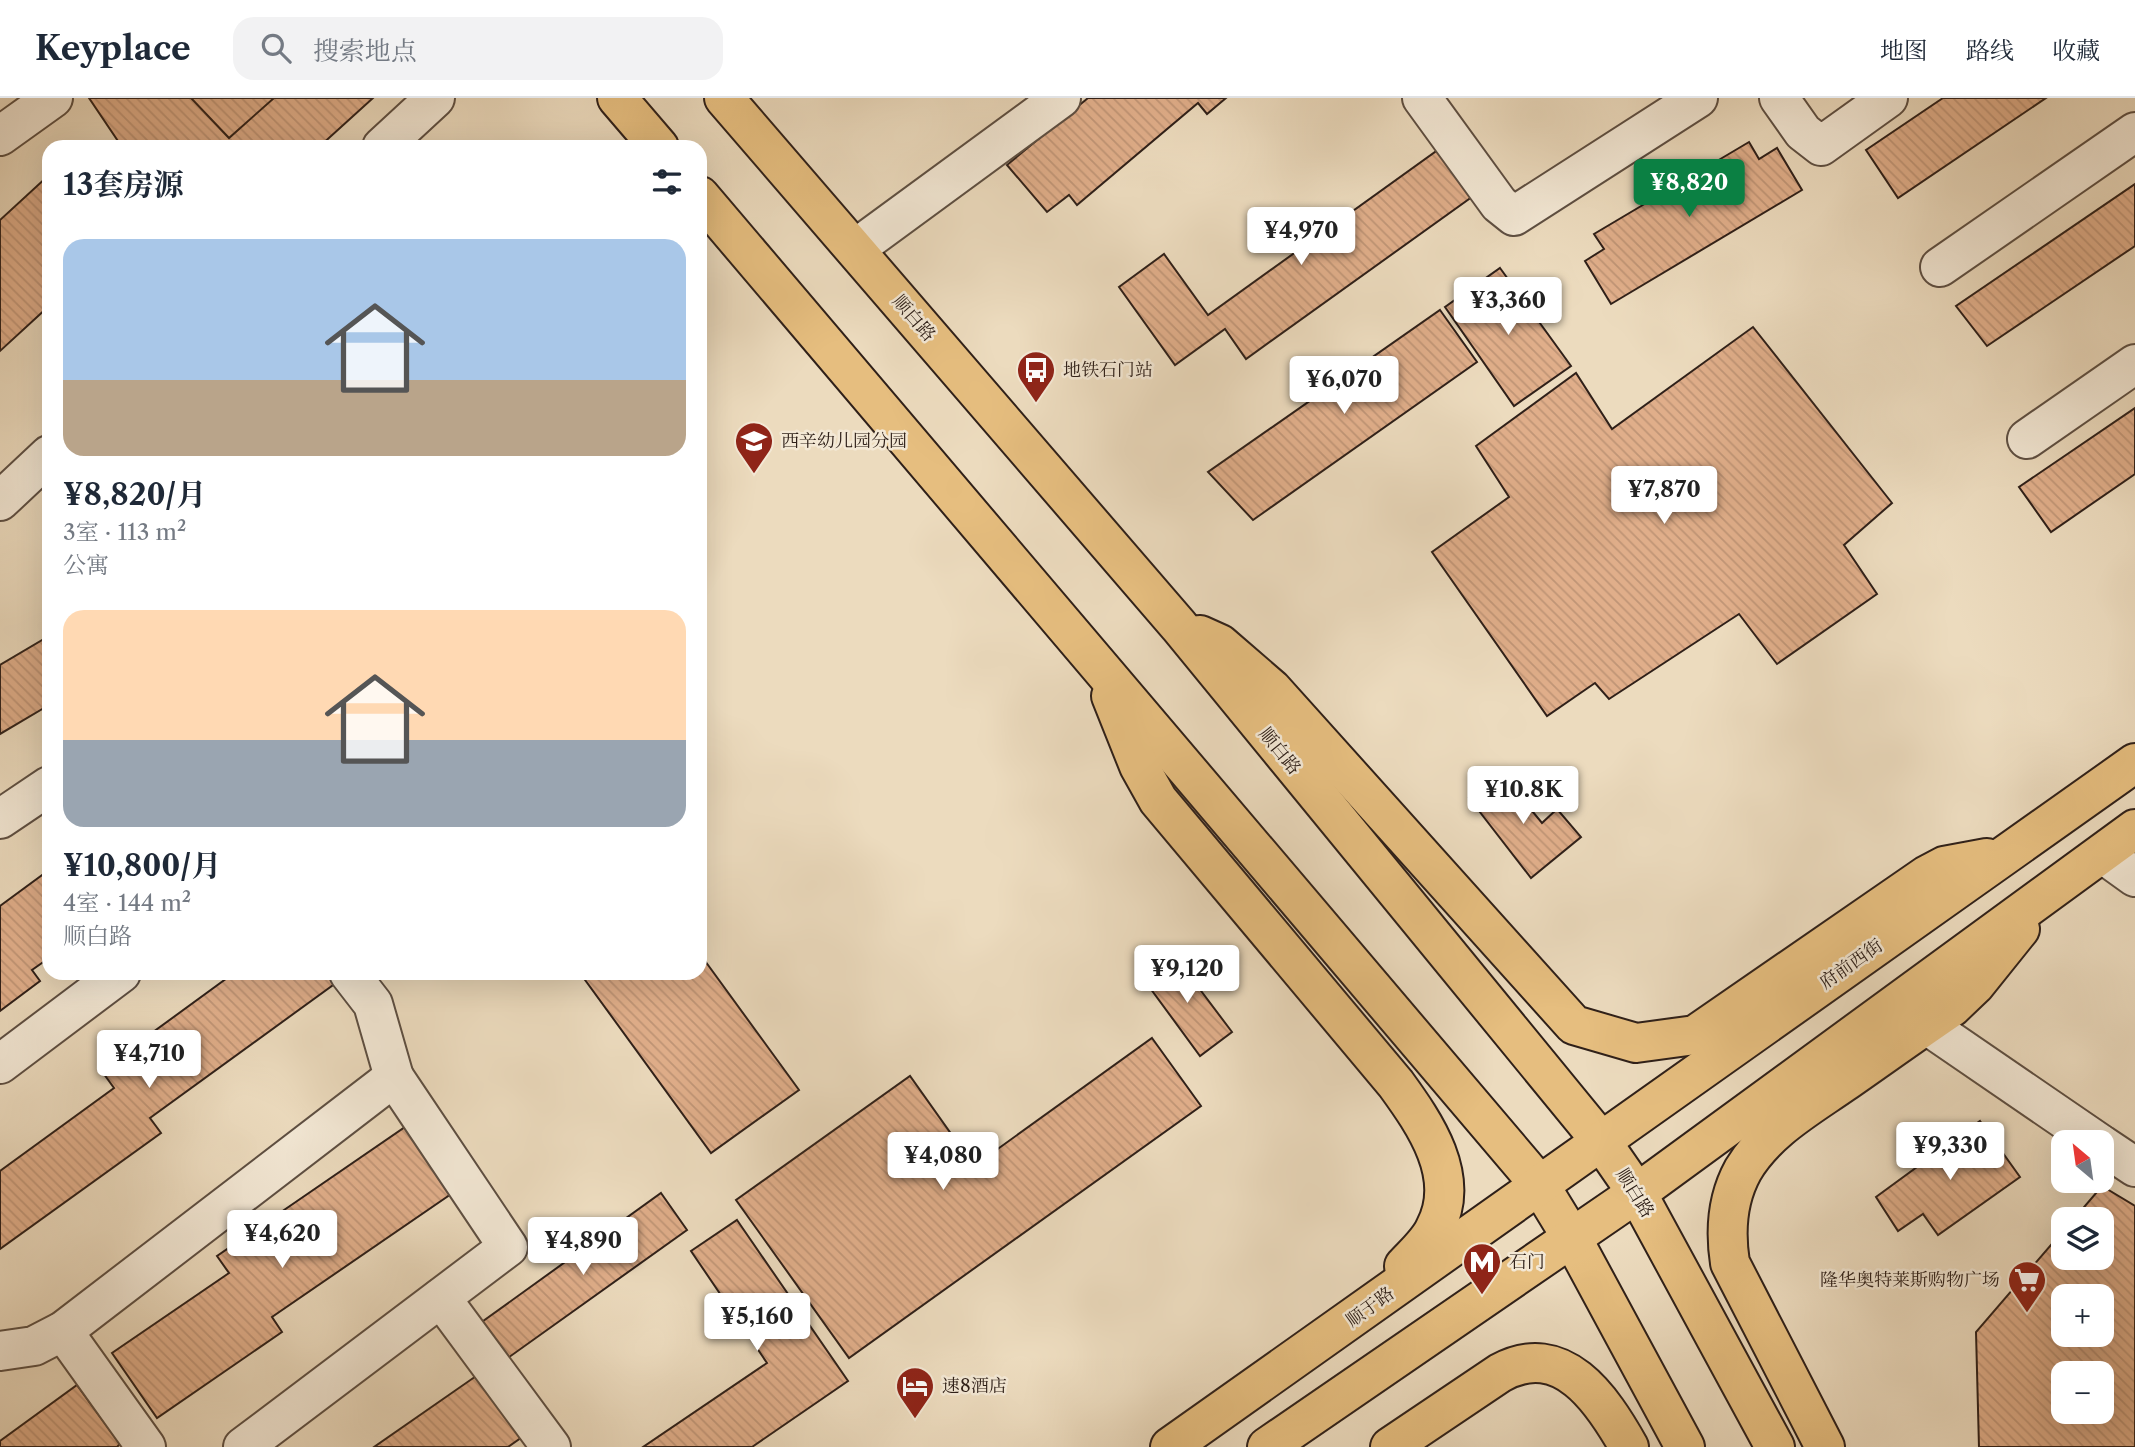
<!DOCTYPE html>
<html lang="zh">
<meta charset="utf-8">
<style>
:root{--surface:#fff;--page:#f2f2f3;--text:#1f2937;--muted:#747a83;--line:#e0e1e3;--accent:#0b8043}
body{margin:0;font-family:"Libre Caslon Text","Noto Serif SC",serif;background:var(--page);color:var(--text);height:100vh;display:flex;flex-direction:column;font-size:26px;white-space:nowrap}
*{box-sizing:border-box;margin:0}
p{font-size:23px;color:var(--muted)}
.icon{flex:none;width:38px;height:38px;fill:none;stroke:currentColor;stroke-width:2;stroke-linecap:round;stroke-linejoin:round}
.map{position:relative;flex:1;overflow:hidden}
.side{position:absolute;left:42px;top:42px;width:665px;height:840px;display:flex;flex-direction:column;background:var(--surface);border-radius:21px;box-shadow:0 7px 28px #0002}
.side>*{flex:none}
.needle{width:46px;rotate:331deg}
.tools{position:absolute;left:2051px;top:1032px;display:grid;gap:14px}
.tools a{display:grid;place-items:center;width:63px;height:63px;border-radius:14px;background:var(--surface);box-shadow:0 7px 28px #0002;font-size:35px}
.price{position:absolute;translate:-50% -60px;padding:0 16px;border-radius:7px;background:#fff;color:#222;font-size:23px;line-height:46px;filter:drop-shadow(0 2px 4px #0008)}
.price::after{content:'';position:absolute;left:50%;top:42px;width:21px;height:16px;margin-left:-10px;background:inherit;clip-path:polygon(0 0,100% 0,50% 100%)}
.price.active{background:var(--accent);color:#fff}
ul{padding:0;list-style:none}
li{display:grid;align-content:center;gap:14px;height:371px;padding:0 21px}
li span{display:grid;place-items:center;height:217px;border-radius:21px;color:#555}
li>.icon{margin-inline-start:auto}
span .icon{width:126px;height:126px;fill:#fffc;stroke-width:1}
li b{font-size:30px}
h2{display:flex;justify-content:space-between;align-items:center;height:84px;padding:0 21px;font-size:30px}
header{display:flex;align-items:center;gap:42px;box-sizing:border-box;height:98px;padding:0 35px;background:var(--surface);border-bottom:2px solid var(--line)}
header strong{font-size:33px}
nav{display:flex;gap:38px;margin-inline-start:auto;font-size:24px}
.search{width:490px;height:63px;background:var(--page);display:flex;align-items:center;gap:18px;box-sizing:border-box;padding:0 24px;border-radius:21px;color:var(--muted);font-size:26px}
.map>svg:first-child{display:block}
</style>
<header>
<strong>Keyplace</strong>
<div class="search"><svg class="icon" aria-label="search" viewBox="0 0 24 24"><circle cx="10" cy="10" r="6"/><path d="M15 15l6 6"/></svg>搜索地点</div>
<nav><a>地图</a><a>路线</a><a>收藏</a></nav>
</header>
<div class="map">
<svg width="2135" height="1349" viewBox="0 0 2135 1349">
<defs>
<pattern id="building-back-hatch" width="6" height="6" patternUnits="userSpaceOnUse" patternTransform="scale(1.75)"><rect width="6" height="6" fill="#e0ae8a"/><path d="M-1 5l2 2M0 0l6 6M5-1l2 2" fill="none" stroke="#c09576"/></pattern>
</defs>
<rect width="100%" height="100%" fill="#ecdbbe"/>
<filter id="stains"><feTurbulence type="fractalNoise" baseFrequency=".00286" numOctaves="4"/><feColorMatrix values="0 0 0 0 .2 0 0 0 0 .09 0 0 0 0 .02 0 0 0 .5 -.17"/></filter>
<radialGradient id="worn" r=".72"><stop offset=".6" stop-color="#630" stop-opacity="0"/><stop offset="1" stop-color="#630" stop-opacity=".3"/></radialGradient>
<g fill="url(#building-back-hatch)" stroke="#2f2019" stroke-width="2" fill-rule="evenodd">
<polygon points="89,0 373,0 319,49 122,49"/>
<polygon points="191,0 274,0 229,40"/>
<polygon points="1088,0 1226,0 1207,16 1198,5 1077,107 1069,97 1047,114 1007,67"/>
<polygon points="1943,0 2046,0 1898,100 1866,52"/>
<polygon points="1749,44 1759,61 1777,50 1802,92 1611,206 1585,163 1604,151 1594,136"/>
<polygon points="1442,49 1476,96 1246,261 1225,231 1175,267 1119,189 1164,156 1208,217"/>
<polygon points="49,77 49,208 0,253 0,122"/>
<polygon points="2135,86 2135,148 1987,248 1956,208"/>
<polygon points="1500,170 1571,268 1514,308 1445,209"/>
<polygon points="1440,212 1477,264 1253,422 1208,374"/>
<polygon points="1753,229 1892,405 1844,447 1877,496 1777,566 1739,516 1609,601 1595,585 1547,618 1432,454 1509,399 1476,348 1576,275 1612,331"/>
<polygon points="2135,310 2135,376 2051,434 2019,389"/>
<polygon points="49,538 49,607 0,636 0,567"/>
<polygon points="1501,675 1542,725 1557,711 1581,739 1531,780 1469,700"/>
<polygon points="49,772 49,860 32,872 40,883 0,913 0,808"/>
<polygon points="700,856 799,992 711,1055 580,875 700,875"/>
<polygon points="1174,857 1232,934 1200,958 1142,879"/>
<polygon points="234,875 335,875 340,882 150,1020 161,1035 0,1151 0,1073 114,990 101,972"/>
<polygon points="1152,940 1201,1008 849,1260 736,1102 910,978 974,1068"/>
<polygon points="1980,1023 2020,1079 1938,1137 1923,1116 1898,1133 1876,1099"/>
<polygon points="408,1027 454,1094 272,1219 282,1234 157,1320 112,1255 229,1175 217,1158"/>
<path d="M2102,1088L2135,1108V1349H1979L1976,1234L2063,1133V1160H2102V1122H2073ZM2063,1199H2102V1237H2063ZM2063,1276H2102V1314H2063Z"/>
<polygon points="661,1095 687,1132 505,1262 479,1226"/>
<polygon points="737,1122 848,1283 752,1349 643,1349 767,1265 691,1153"/>
<polygon points="479,1276 525,1337 508,1349 374,1349"/>
<polygon points="77,1287 120,1346 117,1349 0,1349 0,1343"/>
</g>
<g fill="none" stroke-linecap="round" stroke-linejoin="round">
<defs>
<g id="minor">
<polyline points="1422,0 1499,106 1514,118 1698,0"/>
<polyline points="1779,0 1803,34 1821,48 1888,0"/>
<polyline points="0,38 53,0"/>
<polyline points="382,49 435,0"/>
<polyline points="855,151 1061,0"/>
<polyline points="1940,169 2135,34"/>
<polyline points="2027,341 2135,266"/>
<polyline points="0,403 49,357"/>
<polyline points="0,721 49,688"/>
<polyline points="2103,756 2135,779"/>
<polyline points="349,875 373,906 394,979"/>
<polyline points="1899,908 2099,1045"/>
<polyline points="0,966 121,875"/>
<polyline points="2102,1047 2135,1069"/>
<polyline points="441,1200 551,1349"/>
<polyline points="63,1233 146,1349"/>
<polyline points="0,1253 34,1248 63,1233 394,979 508,1149 243,1349"/>
</g>
<g id="major">
<polyline points="617,0 659,49"/>
<polyline points="724,0 1179,528 1601,1043 1637,1095 1775,1349"/>
<polyline points="700,98 1539,1086 1572,1140 1685,1349"/>
<polyline points="1200,537 1220,546 1272,591 1574,927 1636,945 1695,937 1927,777 1944,768 1987,760"/>
<path d="M1111,598L1139,668L1158,702L1396,986C1425,1026 1462,1079 1435,1130C1429,1144 1414,1157 1404,1168"/>
<polyline points="1170,1349 2135,665"/>
<polyline points="1267,1349 1637,1095 2135,731"/>
<path d="M1390,1349L1500,1275C1562,1241 1602,1301 1629,1349"/>
<path d="M1825,1349L1730,1165C1725,1133 1727,1101 1743,1072C1766,1033 1807,1010 1843,985C1879,960 1915,934 1952,909L1975,887L2020,831"/>
</g>
</defs>
<use href="#minor" stroke="#5e4f42" stroke-width="42"/>
<use href="#major" stroke="#2f2019" stroke-width="42"/>
<use href="#minor" stroke="#f3e8d5" stroke-width="38"/>
<use href="#major" stroke="#e6be7f" stroke-width="38"/>
</g>
<defs>
<symbol id="bus-pin" viewBox="-11 -11 22 30"><path d="M0 17L-7.5 6A9.5 9.5 0 1 1 7.5 6Z" fill="#8f2418" stroke="#f3e8d5"/><path d="M-5-6H5V4H4V6H2V4H-2V6H-4V4H-5ZM-3.5-4V0h7V-4ZM-3.5 1.2v1.5H-2V1.2ZM2 1.2v1.5H3.5V1.2Z" fill="#fff"/></symbol>
<symbol id="school-pin" viewBox="-11 -11 22 30"><path d="M0 17L-7.5 6A9.5 9.5 0 1 1 7.5 6Z" fill="#8f2418" stroke="#f3e8d5"/><path d="M0-5L7-2L0 1L-7-2ZM-4 1L0 2.5L4 1V4Q0 6-4 4Z" fill="#fff"/></symbol>
<symbol id="metro-pin" viewBox="-11 -11 22 30"><path d="M0 17L-7.5 6A9.5 9.5 0 1 1 7.5 6Z" fill="#8f2418" stroke="#f3e8d5"/><path d="M-5.5 5V-5H-3L0 0L3-5H5.5V5H3V-.5L0 4L-3-.5V5Z" fill="#fff"/></symbol>
<symbol id="supermarket-pin" viewBox="-11 -11 22 30"><path d="M0 17L-7.5 6A9.5 9.5 0 1 1 7.5 6Z" fill="#8f2418" stroke="#f3e8d5"/><path d="M-6-5.5h2.5l.6 2H6L4.5 2H-2.5L-4.4-4H-6ZM-1.5 3.2a1.3 1.3 0 1 0 .1 0ZM3 3.2a1.3 1.3 0 1 0 .1 0Z" fill="#fff"/></symbol>
<symbol id="hotel-pin" viewBox="-11 -11 22 30"><path d="M0 17L-7.5 6A9.5 9.5 0 1 1 7.5 6Z" fill="#8f2418" stroke="#f3e8d5"/><path d="M-6-4.5h1.5V1H6V5H4.5V3h-9V5H-6ZM-4 0a1.8 1.8 0 1 1 3.6 0ZM.5 0V-2.5h3Q6-2.5 6 0Z" fill="#fff"/></symbol>
</defs>
<g fill-rule="evenodd">
<use href="#bus-pin" x="1014" y="250" width="44" height="60"/>
<use href="#school-pin" x="732" y="321" width="44" height="60"/>
<use href="#metro-pin" x="1460" y="1142" width="44" height="60"/>
<use href="#supermarket-pin" x="2005" y="1160" width="44" height="60"/>
<use href="#hotel-pin" x="893" y="1266" width="44" height="60"/>
</g>
<g text-anchor="middle" dominant-baseline="central" stroke-width="5" stroke-linejoin="round" paint-order="stroke">
<g font-size="18" fill="#2f2019" stroke="#f3e8d5">
<text transform="translate(914 220) rotate(49)">顺白路</text>
<text transform="translate(1280 653) rotate(51)">顺白路</text>
<text transform="translate(1851 866) rotate(-35)">府前西街</text>
<text transform="translate(1635 1095) rotate(58)">顺白路</text>
<text transform="translate(1370 1209) rotate(-36)">顺于路</text>
</g>
<g font-size="18" fill="#2f2019" stroke="#f3e8d5" text-anchor="start">
<text x="1063" y="272">地铁石门站</text>
<text x="781" y="343">西辛幼儿园分园</text>
<text x="1509" y="1164">石门</text>
<text x="2000" y="1182" text-anchor="end">隆华奥特莱斯购物广场</text>
<text x="942" y="1288">速8酒店</text>
</g>
</g>
<rect width="100%" height="100%" filter="url(#stains)"/>
<rect width="100%" height="100%" fill="url(#worn)"/>
</svg>
<div class="tools">
<a><svg class="needle" viewBox="-14 -14 28 28"><path d="M0-13l5 13h-10z" fill="#e53935"/><path d="M0 13l5-13h-10z" fill="#747a83"/></svg></a>
<a><svg class="icon" aria-label="layers" viewBox="0 0 24 24"><path d="M12 4l9 5-9 5-9-5zM3 14l9 5 9-5"/></svg></a>
<a>+</a>
<a>−</a>
</div>
<b class="price active" style="left:1689px;top:121px">¥8,820</b>
<b class="price" style="left:1301px;top:169px">¥4,970</b>
<b class="price" style="left:1508px;top:239px">¥3,360</b>
<b class="price" style="left:1344px;top:318px">¥6,070</b>
<b class="price" style="left:1664px;top:428px">¥7,870</b>
<b class="price" style="left:1523px;top:728px">¥10.8K</b>
<b class="price" style="left:1187px;top:907px">¥9,120</b>
<b class="price" style="left:149px;top:992px">¥4,710</b>
<b class="price" style="left:1950px;top:1084px">¥9,330</b>
<b class="price" style="left:943px;top:1094px">¥4,080</b>
<b class="price" style="left:282px;top:1172px">¥4,620</b>
<b class="price" style="left:583px;top:1179px">¥4,890</b>
<b class="price" style="left:757px;top:1255px">¥5,160</b>
<section class="side">
<h2>13套房源<svg class="icon" aria-label="filters" viewBox="0 0 24 24"><path d="M4 7h16M4 17h16"/><circle cx="9" cy="7" r="2"/><circle cx="15" cy="17" r="2"/></svg></h2>
<ul>
<li><span style="background:linear-gradient(#a9c7e8 65%,#b9a48a 0)"><svg class="icon" aria-label="home" viewBox="0 0 24 24"><path d="M3 11l9-7 9 7M6 9v11h12V9"/></svg></span><div><b>¥8,820/月</b><p>3室 · 113 m²</p><p>公寓</p></div></li>
<li><span style="background:linear-gradient(#ffd9b3 60%,#9aa5b1 0)"><svg class="icon" aria-label="home" viewBox="0 0 24 24"><path d="M3 11l9-7 9 7M6 9v11h12V9"/></svg></span><div><b>¥10,800/月</b><p>4室 · 144 m²</p><p>顺白路</p></div></li>
</ul>
</section>
</div>
